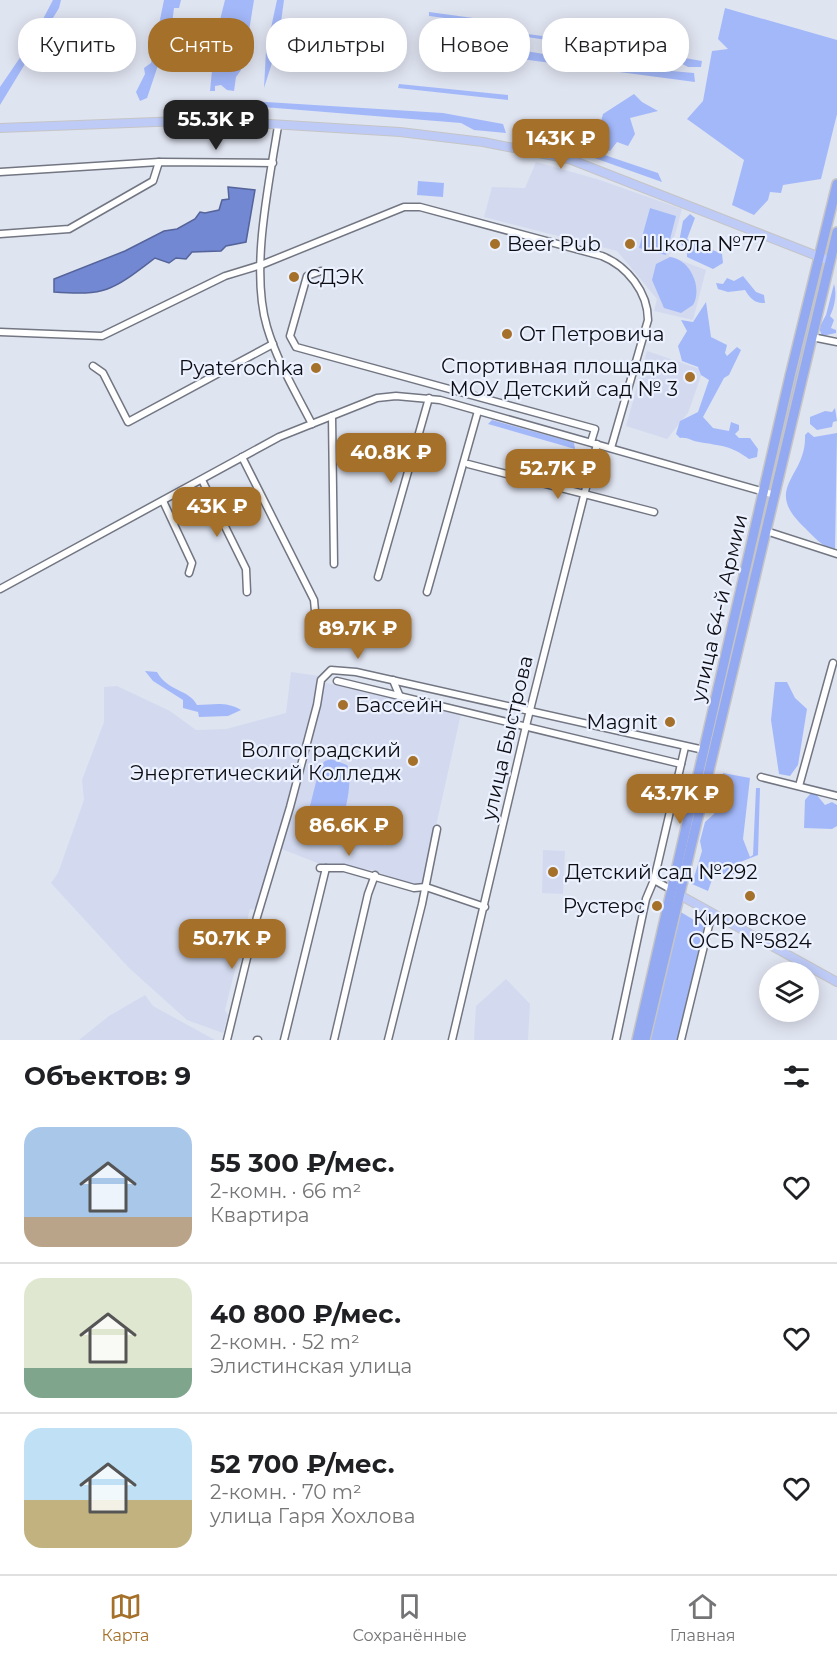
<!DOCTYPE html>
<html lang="ru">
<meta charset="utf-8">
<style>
:root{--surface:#fff;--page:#f6f6f6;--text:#202124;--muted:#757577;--line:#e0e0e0;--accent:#a57029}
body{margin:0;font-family:Montserrat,sans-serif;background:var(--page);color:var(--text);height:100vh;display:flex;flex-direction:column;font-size:22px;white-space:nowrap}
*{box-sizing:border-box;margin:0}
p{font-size:20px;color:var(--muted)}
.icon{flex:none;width:33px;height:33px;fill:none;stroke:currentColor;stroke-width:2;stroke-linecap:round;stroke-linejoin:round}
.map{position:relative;height:1040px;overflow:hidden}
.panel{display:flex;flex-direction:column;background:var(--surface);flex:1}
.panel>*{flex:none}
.banner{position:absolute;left:18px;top:18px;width:801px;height:54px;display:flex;gap:12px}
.buttons{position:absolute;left:759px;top:962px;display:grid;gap:12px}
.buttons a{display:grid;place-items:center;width:60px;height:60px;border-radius:50%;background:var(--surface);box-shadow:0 3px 15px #0003;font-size:30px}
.price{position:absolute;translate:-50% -51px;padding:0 14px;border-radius:12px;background:var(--accent);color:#fff;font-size:20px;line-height:39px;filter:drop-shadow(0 2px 3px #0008)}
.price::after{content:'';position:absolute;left:50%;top:36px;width:18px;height:14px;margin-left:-9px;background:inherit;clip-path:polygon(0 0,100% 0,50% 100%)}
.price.active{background:#222;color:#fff}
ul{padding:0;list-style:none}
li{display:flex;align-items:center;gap:18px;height:150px;padding:0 24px}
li+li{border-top:2px solid var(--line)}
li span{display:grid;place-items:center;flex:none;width:168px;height:120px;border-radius:18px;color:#555}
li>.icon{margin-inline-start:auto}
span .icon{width:72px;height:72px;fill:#fffc;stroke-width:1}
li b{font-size:26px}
h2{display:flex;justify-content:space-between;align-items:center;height:72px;padding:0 24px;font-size:26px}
.tag{padding:0 21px;border-radius:24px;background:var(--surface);box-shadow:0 3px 15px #0003;font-size:21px;line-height:54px}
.tag.active{background:var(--accent);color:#fff}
.menu{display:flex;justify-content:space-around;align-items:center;height:84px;border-top:2px solid var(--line);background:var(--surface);font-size:16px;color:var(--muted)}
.menu a{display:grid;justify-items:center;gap:3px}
.menu .active{color:var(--accent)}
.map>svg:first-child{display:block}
</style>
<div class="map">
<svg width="837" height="1040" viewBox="0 0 837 1040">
<rect width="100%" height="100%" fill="#dfe4f1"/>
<g fill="#d3daef">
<polygon points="536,162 597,179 682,209 669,256 706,270 693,320 654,311 657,299 617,251 484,217 492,187 525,188"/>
<polygon points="647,351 703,370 688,413 667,439 626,426"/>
<polygon points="291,672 319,676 318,681 461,714 423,884 414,885 372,870 320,864 274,846 257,910 250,909 225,1010 228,1015 223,1033 187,1020 129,968 51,883 58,873 84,800 82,780 104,722 104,687 117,686 170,711 196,730 226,729 286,713"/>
<polygon points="543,850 565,851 563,894 542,893"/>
<polygon points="506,979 530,1004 528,1040 474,1040 476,1006"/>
<polygon points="145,995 153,1006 215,1040 79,1040 109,1016"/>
</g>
<g fill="#a3b8f9">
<polygon points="53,0 61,0 59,8 0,105 0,87 32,40"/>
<polygon points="164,0 181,0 179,8 174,8 172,24 147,98 140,101 136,92 145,74 144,68 151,63"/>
<polygon points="225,0 254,0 244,62 243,66 239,66 241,70 236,77 234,91 227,90 221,85 215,86 215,91 210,91 215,40"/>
<polygon points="277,0 284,0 278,44 264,88 266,51"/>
<polygon points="725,8 837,40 837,114 821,179 783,185 781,193 770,192 768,200 754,215 732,205 744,160 687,119 703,101 712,51 728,49 718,39"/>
<polygon points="429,12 517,24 516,31 459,24 460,22 484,23 429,16"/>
<polygon points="527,34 676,53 679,57 702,61 701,67 688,67 673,59 527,37"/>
<polygon points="520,50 614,66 694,73 695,82 521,59"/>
<polygon points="399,84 508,95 508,100 398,88"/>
<polygon points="634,94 642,102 658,111 630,118 635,134 628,146 617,142 610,151 594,147 603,114"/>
<polygon points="252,101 443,113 503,124 506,133 474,130 461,123 212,103"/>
<polygon points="528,133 566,142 658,173 662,182 555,144 524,138"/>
<polygon points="418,181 444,183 443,197 417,195"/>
<polygon points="650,208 676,216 666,255 639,248"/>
<polygon points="690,214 695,218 687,239 722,254 723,263 713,269 687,257 687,250 679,242 683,221"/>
<path d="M670,257C690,259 703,288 693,305L681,313L664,308L652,280L656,264Z"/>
<polygon points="821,266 824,267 770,489 769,488"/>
<path d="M743,276L756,292L764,295L765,303C755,304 750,298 745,290L728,292L718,289L716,283L723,284L727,278L734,281Z"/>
<path d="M834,284C837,294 835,306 830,316L834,320L831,328L836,330V333L822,336L819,328L826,315Z"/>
<path d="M706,302L711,337L727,345L725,353L727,356L737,347L741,350L729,375L724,378L703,417L713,428L729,431L731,422L739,425V430L735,434L739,438H750L758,449L757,457L749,459C730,445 721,446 699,442C691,441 688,437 680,438L676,434L680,421L698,412L709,380L701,375L698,367L682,361L678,346L687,331L681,320L693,322Z"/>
<polygon points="835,408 837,421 833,422 832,427 817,430 810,424 810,417 825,411 832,412"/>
<polygon points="492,420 572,442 574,443 575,449 488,424"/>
<path d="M808,432L814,437L837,433L835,550C821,546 815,538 805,528C761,487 807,478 805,435Z"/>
<polygon points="767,498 769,501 677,887 766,499"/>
<path d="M145,671L157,672C168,692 189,689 197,705C213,705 226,701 241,710L228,716L199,717L198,712L183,708V700L153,681Z"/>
<polygon points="775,682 787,682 795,698 807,709 798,765 790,776 779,774 771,720"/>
<path d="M331,759L347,765C355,777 343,859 310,836L307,818L320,766L325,761Z"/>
<polygon points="723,773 750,778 743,839 750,857 753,855 756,788 760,788 758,855 738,863 741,874 714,874 708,891 692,884 702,851 700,841 705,822 714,814"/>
<polygon points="811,793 816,794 825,805 832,802 837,805 837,826 832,829 804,828 805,800"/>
<polygon points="679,911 704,926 678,1040 649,1040"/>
</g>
<path fill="#7288d3" stroke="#546399" stroke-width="1.5" d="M228,187L255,190L246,242L226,246L221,251L192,252L186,259L176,258L169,263L155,258C113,290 107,296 54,292V279L125,251L164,231L177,229L195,219L200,212L205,213L219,210L222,200L229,199Z"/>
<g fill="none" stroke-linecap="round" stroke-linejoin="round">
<defs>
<g id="minor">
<path d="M278,126C269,184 250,270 267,327C277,361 296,393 312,424"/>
<polyline points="0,172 159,162 273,163"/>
<polyline points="0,234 69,229 153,181 159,162"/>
<polyline points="321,271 307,276 290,336 296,347 595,429 591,442"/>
<path d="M0,332L102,336L225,276L261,265L404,207H420L602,256C627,266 648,292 648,320L611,448"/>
<polyline points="812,337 837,342"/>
<polyline points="93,366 103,373 128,422 273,344"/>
<polyline points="332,416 334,564"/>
<polyline points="242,457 314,600 315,611"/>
<polyline points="468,464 654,512"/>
<polyline points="202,480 246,569 247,592"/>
<polyline points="163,501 192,563 189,573"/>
<polyline points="766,531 837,554"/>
<polyline points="378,577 429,398"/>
<polyline points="0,589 279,437 377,398 396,396 440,400 775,495"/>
<polyline points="427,592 478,411"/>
<polyline points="393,680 400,697"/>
<polyline points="337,681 681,764"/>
<polyline points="761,777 837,796"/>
<polyline points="799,786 833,663"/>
<polyline points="320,868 344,868 414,888 426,887 485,907"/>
<polyline points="654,880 685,747"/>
<polyline points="227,1040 257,917 290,807 317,705 321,680 331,670 356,672 704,750"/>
<polyline points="257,1040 258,1040"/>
<polyline points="284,1040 326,868"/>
<polyline points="334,1040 368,894 375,875"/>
<polyline points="388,1040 422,904 437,829"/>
<polyline points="452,1040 526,726 597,444"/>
<polyline points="616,1040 646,899 654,880 672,890"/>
<polyline points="681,1040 712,913"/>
</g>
<g id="major">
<polyline points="0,128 207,120 400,132 483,142 569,159 830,261"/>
<polyline points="676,893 837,982"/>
</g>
<g id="highway">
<polyline points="637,1040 790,376 837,184"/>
<polyline points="645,1040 837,232"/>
</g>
</defs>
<use href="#minor" stroke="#727682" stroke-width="9"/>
<use href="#major" stroke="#c5c5c6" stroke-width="10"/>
<use href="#highway" stroke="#c5c5c6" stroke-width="12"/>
<use href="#minor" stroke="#fff" stroke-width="6"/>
<use href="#major" stroke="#becbf7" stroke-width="8"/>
<use href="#highway" stroke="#93a9f1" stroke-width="9"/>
</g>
<g fill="#a57029" stroke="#ecf1ff" stroke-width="2">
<circle cx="495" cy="244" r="6"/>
<circle cx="630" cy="244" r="6"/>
<circle cx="294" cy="277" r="6"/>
<circle cx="507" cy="334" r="6"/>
<circle cx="316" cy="368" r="6"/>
<circle cx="690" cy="377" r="6"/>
<circle cx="343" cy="705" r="6"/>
<circle cx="670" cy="722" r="6"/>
<circle cx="413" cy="761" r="6"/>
<circle cx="553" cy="872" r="6"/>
<circle cx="750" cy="896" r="6"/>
<circle cx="657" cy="906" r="6"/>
</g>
<g text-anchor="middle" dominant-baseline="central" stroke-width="4.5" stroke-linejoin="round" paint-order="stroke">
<g font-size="20" fill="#0d0e13" stroke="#ecf1ff" text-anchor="start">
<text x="507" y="244">Beer Pub</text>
<text x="642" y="244">Школа №77</text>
<text x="306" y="277">СДЭК</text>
<text x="519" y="334">От Петровича</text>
<text x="678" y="366" text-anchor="end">Спортивная площадка<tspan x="678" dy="23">МОУ Детский сад № 3</tspan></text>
<text x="304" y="368" text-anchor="end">Pyaterochka</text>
<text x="355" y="705">Бассейн</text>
<text x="658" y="722" text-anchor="end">Magnit</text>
<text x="401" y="750" text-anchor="end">Волгоградский<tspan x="401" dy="23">Энергетический Колледж</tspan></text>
<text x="565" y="872">Детский сад №292</text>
<text x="645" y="906" text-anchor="end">Рустерс</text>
<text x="750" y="918" text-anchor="middle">Кировское<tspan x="750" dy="23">ОСБ №5824</tspan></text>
</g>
<g font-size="20" fill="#0d0e13" stroke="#ecf1ff">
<text transform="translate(719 608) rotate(-77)">улица 64-й Армии</text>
<text transform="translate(507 738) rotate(-77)">улица Быстрова</text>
</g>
</g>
</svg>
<div class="buttons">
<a><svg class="icon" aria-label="layers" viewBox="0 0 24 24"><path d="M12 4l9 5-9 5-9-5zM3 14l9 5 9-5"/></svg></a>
</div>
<b class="price active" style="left:216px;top:151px">55.3K ₽</b>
<b class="price" style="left:561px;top:170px">143K ₽</b>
<b class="price" style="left:391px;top:484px">40.8K ₽</b>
<b class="price" style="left:558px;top:500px">52.7K ₽</b>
<b class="price" style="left:217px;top:538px">43K ₽</b>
<b class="price" style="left:358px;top:660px">89.7K ₽</b>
<b class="price" style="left:680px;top:825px">43.7K ₽</b>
<b class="price" style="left:349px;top:857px">86.6K ₽</b>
<b class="price" style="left:232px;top:970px">50.7K ₽</b>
<div class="banner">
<a class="tag">Купить</a>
<a class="tag active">Снять</a>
<a class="tag">Фильтры</a>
<a class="tag">Новое</a>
<a class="tag">Квартира</a>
</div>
</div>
<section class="panel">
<h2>Объектов: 9<svg class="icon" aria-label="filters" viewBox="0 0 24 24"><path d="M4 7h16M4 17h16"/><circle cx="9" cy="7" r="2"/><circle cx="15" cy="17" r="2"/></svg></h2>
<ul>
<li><span style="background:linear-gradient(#a9c7e8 75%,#b9a48a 0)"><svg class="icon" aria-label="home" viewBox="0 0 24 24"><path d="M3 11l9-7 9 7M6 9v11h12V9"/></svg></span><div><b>55 300 ₽/мес.</b><p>2-комн. · 66 m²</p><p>Квартира</p></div><svg class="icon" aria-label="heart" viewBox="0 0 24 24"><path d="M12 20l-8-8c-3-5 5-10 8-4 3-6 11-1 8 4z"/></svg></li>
<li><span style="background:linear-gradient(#dfe7d0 75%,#7fa58c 0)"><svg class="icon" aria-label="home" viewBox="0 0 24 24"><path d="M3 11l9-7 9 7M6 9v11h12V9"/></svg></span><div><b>40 800 ₽/мес.</b><p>2-комн. · 52 m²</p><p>Элистинская улица</p></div><svg class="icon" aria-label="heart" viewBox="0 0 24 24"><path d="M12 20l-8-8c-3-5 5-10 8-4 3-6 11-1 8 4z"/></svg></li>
<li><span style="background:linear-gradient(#bfe0f5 60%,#c2b280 0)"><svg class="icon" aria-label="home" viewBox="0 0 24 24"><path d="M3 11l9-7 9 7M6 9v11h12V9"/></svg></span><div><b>52 700 ₽/мес.</b><p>2-комн. · 70 m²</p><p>улица Гаря Хохлова</p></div><svg class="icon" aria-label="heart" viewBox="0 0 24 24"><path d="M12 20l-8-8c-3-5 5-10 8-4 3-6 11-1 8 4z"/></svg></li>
</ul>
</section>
<nav class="menu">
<a class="active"><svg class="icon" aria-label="map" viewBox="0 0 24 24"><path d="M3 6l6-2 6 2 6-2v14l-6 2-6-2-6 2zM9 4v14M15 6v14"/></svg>Карта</a>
<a><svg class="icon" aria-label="saved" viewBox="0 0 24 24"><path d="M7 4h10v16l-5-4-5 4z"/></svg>Сохранённые</a>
<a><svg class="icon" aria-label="home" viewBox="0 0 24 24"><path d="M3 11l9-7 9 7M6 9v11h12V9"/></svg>Главная</a>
</nav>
